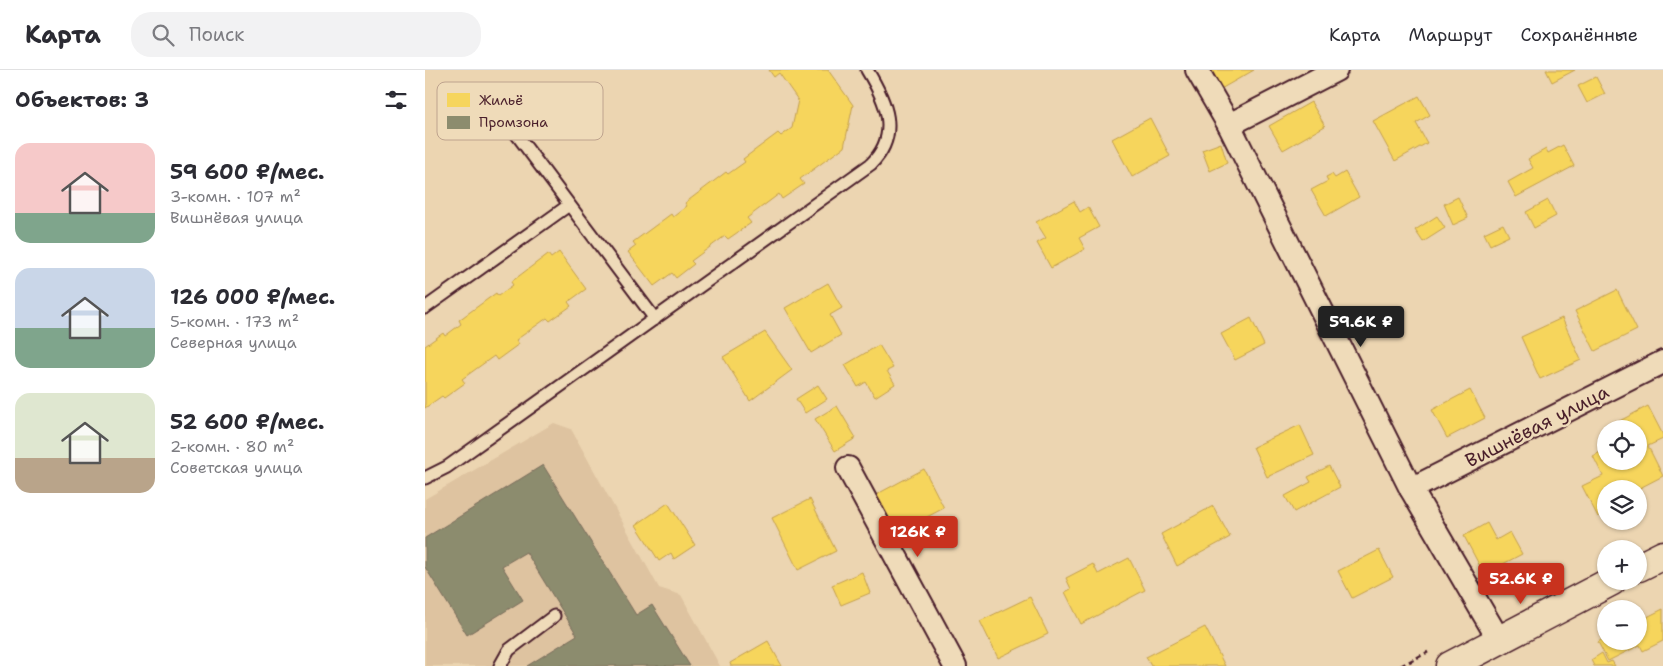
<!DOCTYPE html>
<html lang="ru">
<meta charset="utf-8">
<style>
:root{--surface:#fff;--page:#f2f2f3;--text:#2b2b33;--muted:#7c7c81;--line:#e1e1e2;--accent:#c8321e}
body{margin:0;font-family:"Shantell Sans",sans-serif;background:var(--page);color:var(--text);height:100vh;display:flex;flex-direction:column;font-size:19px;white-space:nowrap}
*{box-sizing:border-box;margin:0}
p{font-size:16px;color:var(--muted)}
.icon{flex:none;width:28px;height:28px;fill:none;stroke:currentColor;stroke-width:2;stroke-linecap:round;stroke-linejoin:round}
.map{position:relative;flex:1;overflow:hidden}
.sheet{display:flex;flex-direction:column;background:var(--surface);width:425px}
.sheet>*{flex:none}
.controls{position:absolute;left:1172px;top:350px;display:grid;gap:10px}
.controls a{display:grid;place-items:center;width:50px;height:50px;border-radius:50%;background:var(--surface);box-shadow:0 1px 4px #0004;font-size:25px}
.price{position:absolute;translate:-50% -42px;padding:0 11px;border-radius:5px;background:var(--accent);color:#fff;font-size:16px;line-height:32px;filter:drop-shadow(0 1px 2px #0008)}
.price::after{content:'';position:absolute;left:50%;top:30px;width:15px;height:11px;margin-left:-8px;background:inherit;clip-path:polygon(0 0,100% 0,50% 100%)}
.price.active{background:#222;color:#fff}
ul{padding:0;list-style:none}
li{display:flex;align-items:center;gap:15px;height:125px;padding:0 15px}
li span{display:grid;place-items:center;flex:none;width:140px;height:100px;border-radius:15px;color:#555}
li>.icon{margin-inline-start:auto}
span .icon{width:60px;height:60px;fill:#fffc;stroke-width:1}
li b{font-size:21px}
h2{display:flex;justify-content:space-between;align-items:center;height:60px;padding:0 15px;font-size:21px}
header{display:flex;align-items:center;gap:30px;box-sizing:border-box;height:70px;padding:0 25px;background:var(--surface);border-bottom:1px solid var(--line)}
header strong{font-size:24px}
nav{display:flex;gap:28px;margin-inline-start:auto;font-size:18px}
.search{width:350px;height:45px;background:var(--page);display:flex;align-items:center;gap:12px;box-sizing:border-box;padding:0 18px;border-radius:20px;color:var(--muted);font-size:19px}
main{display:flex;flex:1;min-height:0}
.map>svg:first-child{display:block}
</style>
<header>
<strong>Карта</strong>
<div class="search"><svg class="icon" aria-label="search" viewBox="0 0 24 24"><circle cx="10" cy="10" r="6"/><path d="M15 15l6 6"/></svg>Поиск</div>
<nav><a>Карта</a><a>Маршрут</a><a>Сохранённые</a></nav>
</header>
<main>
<section class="sheet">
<h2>Объектов: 3<svg class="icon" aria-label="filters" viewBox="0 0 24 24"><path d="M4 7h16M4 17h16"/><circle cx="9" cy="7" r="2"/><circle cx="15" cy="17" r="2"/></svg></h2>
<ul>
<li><span style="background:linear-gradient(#f6c9c9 70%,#7fa58c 0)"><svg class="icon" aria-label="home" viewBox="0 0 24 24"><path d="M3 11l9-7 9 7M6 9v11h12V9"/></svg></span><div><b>59 600 ₽/мес.</b><p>3-комн. · 107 m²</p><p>Вишнёвая улица</p></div></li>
<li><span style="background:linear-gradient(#c9d6e8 60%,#7fa58c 0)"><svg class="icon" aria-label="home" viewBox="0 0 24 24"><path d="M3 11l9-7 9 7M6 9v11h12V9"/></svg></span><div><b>126 000 ₽/мес.</b><p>5-комн. · 173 m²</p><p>Северная улица</p></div></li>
<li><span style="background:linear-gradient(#dfe7d0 65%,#b9a48a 0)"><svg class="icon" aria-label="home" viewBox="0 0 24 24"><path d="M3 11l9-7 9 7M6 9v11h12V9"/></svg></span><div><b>52 600 ₽/мес.</b><p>2-комн. · 80 m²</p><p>Советская улица</p></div></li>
</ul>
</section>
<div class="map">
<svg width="1238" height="596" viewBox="0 0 1238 596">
<rect width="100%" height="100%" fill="#ecd5b1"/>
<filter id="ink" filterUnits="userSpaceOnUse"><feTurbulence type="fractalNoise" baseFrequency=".02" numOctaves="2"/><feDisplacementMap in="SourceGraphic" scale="10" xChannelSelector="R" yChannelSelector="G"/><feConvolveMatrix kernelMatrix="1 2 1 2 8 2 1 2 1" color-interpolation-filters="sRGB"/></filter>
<g filter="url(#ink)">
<polygon fill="#dec3a0" points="129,353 146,359 234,518 256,525 295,596 0,596 0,429"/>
<g fill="#f6d55c" stroke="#c29e4d">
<polygon points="344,0 403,0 428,35 419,77 375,109 379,114 357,129 354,124 322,148 326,153 303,169 300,166 266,191 269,194 251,208 247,203 229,216 203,182 211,176 208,172 246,144 248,147 262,136 260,133 301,102 303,104 320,92 318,89 353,63 356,66 367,58 373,30 354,3 349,7"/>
<polygon points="782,0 829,0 794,20"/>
<polygon points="1121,0 1150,0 1127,12"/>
<polygon points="1171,7 1180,24 1162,33 1153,16"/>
<polygon points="994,26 1005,45 991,53 1002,73 970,91 948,51"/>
<polygon points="886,32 900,56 858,80 844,56"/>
<polygon points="725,48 745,86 707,107 687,69"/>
<polygon points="796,73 802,93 785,101 777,80"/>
<polygon points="1138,75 1149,96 1091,127 1083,112 1108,98 1103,89 1121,79 1123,83"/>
<polygon points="920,102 934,127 901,146 886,120 903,111 901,107 907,104 910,108"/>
<polygon points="1033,127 1043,148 1028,155 1019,134"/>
<polygon points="1123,130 1131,146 1109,158 1101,142"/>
<polygon points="649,131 655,142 663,137 674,157 654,168 660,179 626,198 612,173 621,168 611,152"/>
<polygon points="1012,146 1020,158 998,172 990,160"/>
<polygon points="1078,154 1084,166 1065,175 1059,163"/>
<polygon points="134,182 161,219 143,232 146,236 125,251 122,248 91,270 94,274 72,290 69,286 37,309 40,313 19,328 17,326 0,338 0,276 18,263 20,266 36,254 34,250 71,223 73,226 88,215 86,212 123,184 126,188"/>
<polygon points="403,213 417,238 405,245 416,265 386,283 360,238"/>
<polygon points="1192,220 1212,260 1170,281 1150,241"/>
<polygon points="826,248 839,275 810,290 796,264"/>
<polygon points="1137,248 1156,290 1115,309 1096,267"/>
<polygon points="340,262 367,300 325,331 298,287"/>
<polygon points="454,275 468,298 462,301 470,314 450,327 441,312 433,317 420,295"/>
<polygon points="393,315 402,329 380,343 371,329"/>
<polygon points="1045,320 1060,348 1022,368 1007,340"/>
<polygon points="412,336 431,368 410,381 390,349"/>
<polygon points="1223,336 1238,365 1238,369 1223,376 1238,406 1213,419 1181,419 1181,443 1173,447 1157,416 1178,406 1168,386 1181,379 1181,391 1214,391 1214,359 1184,359 1183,357"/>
<polygon points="875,355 889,385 842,407 828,377"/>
<polygon points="904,396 915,417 869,442 860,426 886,412 883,407"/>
<polygon points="499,399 519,438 483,457 480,450 460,461 443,429"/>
<polygon points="385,429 411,481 373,500 347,448"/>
<polygon points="243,433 270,475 249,489 246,483 234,491 211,455"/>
<polygon points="788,436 805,467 752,496 736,464"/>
<polygon points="1062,453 1071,470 1085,462 1097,484 1059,504 1039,466"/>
<polygon points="954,480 968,507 927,528 913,501"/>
<polygon points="704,488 720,520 656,554 640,522 646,519 641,508 668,494 673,504"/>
<polygon points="437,502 445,523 416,535 407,515"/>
<polygon points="605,527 623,564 573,588 555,551"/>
<polygon points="1238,539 1238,571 1218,581 1215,575 1183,591 1173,572 1181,567 1181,571 1214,571 1214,551"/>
<polygon points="780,557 800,596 726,596 721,587"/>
<polygon points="343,571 357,596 306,596 305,593"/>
<polygon points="1177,583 1182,593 1187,591 1190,596 1169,596 1166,590"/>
</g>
<polygon fill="#8c8c6e" stroke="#786b5a" points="118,395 211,545 227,535 265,596 102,596 152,565 101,482 77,496 98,530 42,565 0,497 0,468"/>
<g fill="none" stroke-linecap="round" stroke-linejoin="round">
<defs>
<g id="service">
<polyline points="86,57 230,249"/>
<polyline points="0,238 144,135"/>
<path d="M0,408L22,397L446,94C476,64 461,31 442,0"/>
<polyline points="75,596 84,580 129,546"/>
</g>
<g id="minor">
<polyline points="772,0 804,55 986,419 1074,570"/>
<polyline points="804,55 911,0"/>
<polyline points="423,398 530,596"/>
<polyline points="986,419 1238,292"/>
</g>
<g id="tertiary">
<polyline points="1214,497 1238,485"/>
<polyline points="1025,596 1187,511"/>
</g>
</defs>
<use href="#service" stroke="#4a1f2b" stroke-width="15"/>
<use href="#minor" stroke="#4a1f2b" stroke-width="26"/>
<use href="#tertiary" stroke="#4a1f2b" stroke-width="31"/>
<polyline stroke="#4a1f2b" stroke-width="3" stroke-dasharray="5 4" stroke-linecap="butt" points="976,596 1003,582"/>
<use href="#service" stroke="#efdbb9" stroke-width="11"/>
<use href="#minor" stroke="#efdbb9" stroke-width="22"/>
<use href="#tertiary" stroke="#efdbb9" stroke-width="28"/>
</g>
</g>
<g text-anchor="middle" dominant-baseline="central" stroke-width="5" stroke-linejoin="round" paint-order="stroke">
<g font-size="19" fill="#4a1f2b" stroke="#efdbb9">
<text transform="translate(1112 356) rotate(-27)">Вишнёвая улица</text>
</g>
</g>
<rect x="12" y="12" width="166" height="58" rx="8" fill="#efdbb9" stroke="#bea38e" stroke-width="1"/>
<rect x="22" y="23" width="23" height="14" fill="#f6d55c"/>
<rect x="22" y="46" width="23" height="13" fill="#8c8c6e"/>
<g font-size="14" fill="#4a1f2b">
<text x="54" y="35">Жильё</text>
<text x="54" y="57">Промзона</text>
</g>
</svg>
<div class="controls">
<a><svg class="icon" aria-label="locate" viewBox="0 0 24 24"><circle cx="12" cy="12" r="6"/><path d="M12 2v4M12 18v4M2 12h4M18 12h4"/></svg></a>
<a><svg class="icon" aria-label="layers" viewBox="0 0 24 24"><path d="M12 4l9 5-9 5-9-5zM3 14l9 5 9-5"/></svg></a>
<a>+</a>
<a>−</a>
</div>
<b class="price active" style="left:936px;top:278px">59.6K ₽</b>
<b class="price" style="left:493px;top:488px">126K ₽</b>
<b class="price" style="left:1096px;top:535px">52.6K ₽</b>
</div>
</main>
